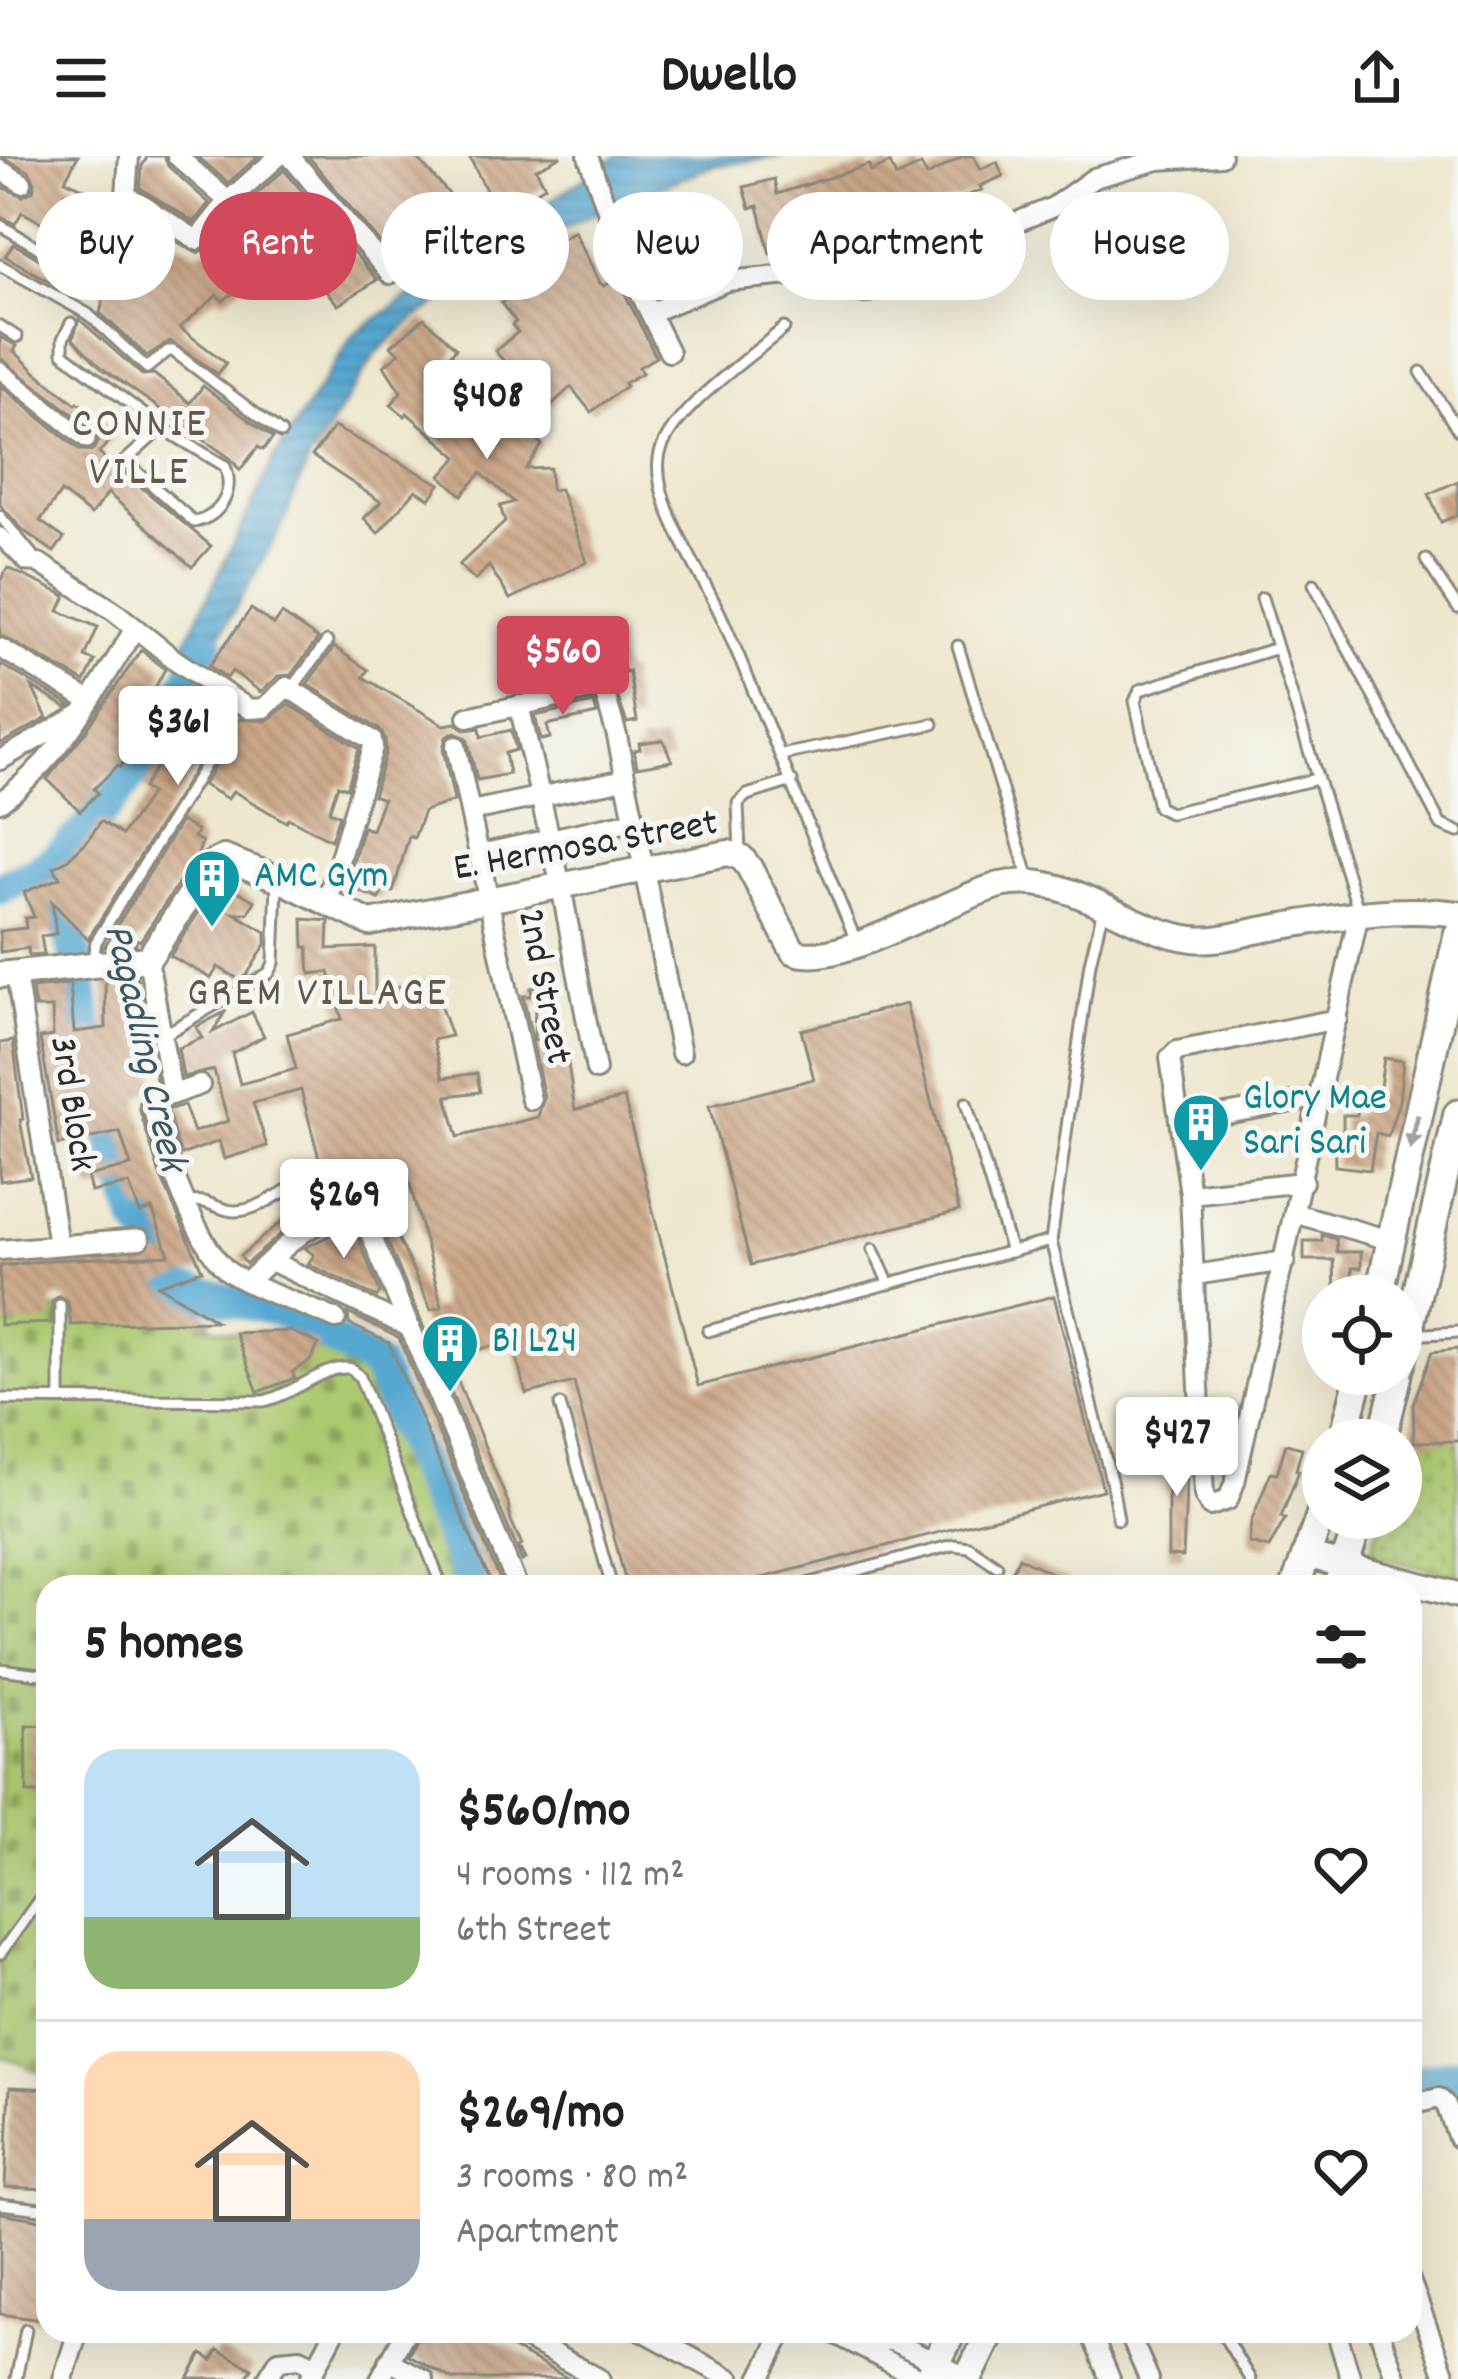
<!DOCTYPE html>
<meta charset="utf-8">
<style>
:root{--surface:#fff;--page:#f6f6f6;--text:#222;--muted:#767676;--line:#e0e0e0;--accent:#d1495b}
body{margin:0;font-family:Dekko,sans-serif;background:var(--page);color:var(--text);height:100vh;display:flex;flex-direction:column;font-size:45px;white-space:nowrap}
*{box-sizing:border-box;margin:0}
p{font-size:39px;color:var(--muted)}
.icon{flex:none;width:66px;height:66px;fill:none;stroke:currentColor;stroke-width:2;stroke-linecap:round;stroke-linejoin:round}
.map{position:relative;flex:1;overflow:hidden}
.panel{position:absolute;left:36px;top:1419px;width:1386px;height:768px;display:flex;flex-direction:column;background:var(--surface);border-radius:36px;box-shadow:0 12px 48px #0002}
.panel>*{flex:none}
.top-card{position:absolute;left:36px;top:36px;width:1386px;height:108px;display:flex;gap:24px}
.tools{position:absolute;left:1302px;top:1119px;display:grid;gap:24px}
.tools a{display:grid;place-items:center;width:120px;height:120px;border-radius:50%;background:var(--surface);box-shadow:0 12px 48px #0002;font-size:60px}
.price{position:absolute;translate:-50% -102px;padding:0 27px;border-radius:12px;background:#fff;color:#222;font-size:39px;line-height:78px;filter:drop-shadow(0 3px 6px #0008)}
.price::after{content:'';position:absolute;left:50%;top:72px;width:36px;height:27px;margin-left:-18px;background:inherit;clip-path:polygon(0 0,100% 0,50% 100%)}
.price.on{background:var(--accent);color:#fff}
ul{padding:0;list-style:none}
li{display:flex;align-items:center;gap:36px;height:300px;padding:0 48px}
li+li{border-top:3px solid var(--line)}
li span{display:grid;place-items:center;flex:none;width:336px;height:240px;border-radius:36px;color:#555}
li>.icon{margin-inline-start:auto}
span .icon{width:144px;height:144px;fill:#fffc;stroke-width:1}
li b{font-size:51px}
h2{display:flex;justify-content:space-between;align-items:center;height:144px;padding:0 48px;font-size:51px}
.chip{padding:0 42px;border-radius:54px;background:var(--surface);box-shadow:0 12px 48px #0002;font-size:42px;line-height:108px}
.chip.on{background:var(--accent);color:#fff}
header{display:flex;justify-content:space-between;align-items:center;height:156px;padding:0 48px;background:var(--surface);font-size:54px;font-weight:800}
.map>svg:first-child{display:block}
</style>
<header><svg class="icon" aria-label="menu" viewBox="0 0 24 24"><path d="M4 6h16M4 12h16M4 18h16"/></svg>Dwello<svg class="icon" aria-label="share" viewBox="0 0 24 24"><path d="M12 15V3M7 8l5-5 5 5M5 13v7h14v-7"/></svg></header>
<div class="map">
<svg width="1458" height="2223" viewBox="0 0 1458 2223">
<defs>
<pattern id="grass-dots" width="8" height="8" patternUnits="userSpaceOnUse" patternTransform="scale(3)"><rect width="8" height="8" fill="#acc96f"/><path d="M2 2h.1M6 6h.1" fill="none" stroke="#8ca35b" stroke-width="1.8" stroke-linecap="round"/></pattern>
<pattern id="cemetery-stones" width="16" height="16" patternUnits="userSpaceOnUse" patternTransform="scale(3)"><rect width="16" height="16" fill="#acc96f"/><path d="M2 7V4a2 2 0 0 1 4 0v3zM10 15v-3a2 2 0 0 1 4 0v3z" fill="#8ca35b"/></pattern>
<pattern id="water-rules" width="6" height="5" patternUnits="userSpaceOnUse" patternTransform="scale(3)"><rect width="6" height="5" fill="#57a8d2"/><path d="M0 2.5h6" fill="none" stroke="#4889ab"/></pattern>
<pattern id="building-back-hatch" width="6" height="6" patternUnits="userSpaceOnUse" patternTransform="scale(3)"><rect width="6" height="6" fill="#cea98a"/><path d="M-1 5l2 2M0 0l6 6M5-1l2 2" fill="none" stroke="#a78a71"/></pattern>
</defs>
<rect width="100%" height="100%" fill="#f6f6f2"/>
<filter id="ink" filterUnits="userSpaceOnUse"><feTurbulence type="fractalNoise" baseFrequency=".00833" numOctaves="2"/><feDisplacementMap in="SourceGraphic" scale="24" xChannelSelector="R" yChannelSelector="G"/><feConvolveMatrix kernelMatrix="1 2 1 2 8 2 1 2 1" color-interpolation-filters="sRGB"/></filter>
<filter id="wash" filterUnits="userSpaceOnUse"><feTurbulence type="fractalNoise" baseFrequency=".004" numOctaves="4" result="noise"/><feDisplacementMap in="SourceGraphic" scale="48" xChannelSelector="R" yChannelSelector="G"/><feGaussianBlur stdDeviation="2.7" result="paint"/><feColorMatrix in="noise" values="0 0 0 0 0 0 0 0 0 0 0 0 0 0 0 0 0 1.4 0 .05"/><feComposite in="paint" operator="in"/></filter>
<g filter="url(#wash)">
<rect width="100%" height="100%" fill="#eee7ce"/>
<polygon fill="url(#grass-dots)" stroke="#6c7a4d" stroke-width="3" points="1458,1280 1458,1420 1370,1399 1380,1362 1401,1362 1400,1283"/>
<polygon fill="url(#cemetery-stones)" stroke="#6c7a4d" stroke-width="3" points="176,1140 199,1154 212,1171 235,1177 290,1175 319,1188 372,1224 454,1431 48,1431 48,1920 0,1899 0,1160"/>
<polygon fill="url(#water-rules)" stroke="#416a7e" stroke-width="3" points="617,0 783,0 712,10 587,61 516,99 417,161 377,196 309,303 281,372 202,511 180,498 275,301 354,178"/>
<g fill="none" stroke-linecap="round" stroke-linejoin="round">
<g stroke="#57a8d2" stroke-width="33">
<polyline points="51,715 78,808 96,930 137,1063 163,1096 175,1132 284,1156 376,1209 472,1431"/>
<path d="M0,732C16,724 36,717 50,706C122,650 167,568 207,488"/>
<polyline points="1410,1927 1458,1917"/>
</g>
</g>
<g id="blocks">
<g fill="url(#building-back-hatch)" fill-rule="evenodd">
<polygon points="0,0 78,0 65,24 99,39 93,71 133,79 138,63 197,97 207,93 238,54 284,14 377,124 338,149 308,113 285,131 267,109 287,94 261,62 232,88 236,92 226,101 248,125 223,145 217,139 180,172 226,207 218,218 170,185 147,200 100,157 106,133 78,126 71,138 5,100 14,88 58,114 65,114 71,107 68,99 47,87 55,74 22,56 15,68 0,60 0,30 23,40 33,35 35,26 29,15"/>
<polygon points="148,0 164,0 168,10 209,47 194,66 140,32 142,10"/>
<polygon points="197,0 259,0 228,27"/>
<polygon points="308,0 415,0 456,46 447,54 467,80 436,107 432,101 407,120"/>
<polygon points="469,0 561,0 536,13 545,30 494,61 483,40 488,38"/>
<path d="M963,0H973L981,13L997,6L1003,20L980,30L982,34L909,61L913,71L903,74L912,88L869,104L877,119L865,123L855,121L835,102L799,104L794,92L770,98L758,50L750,52L744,31L774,23L777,38L869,9L871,16L890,7L896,21L921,9L927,20ZM863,51L871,78L820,99L811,63Z"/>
<polygon points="658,47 690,114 652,130 622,56 629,70"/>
<polygon points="574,75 600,127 604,130 618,123 656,201 639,211 642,217 624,227 626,230 591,256 571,231 546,254 495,195 518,176 512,169 516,166 501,147 525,127 518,119 521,117 516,107 550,84 553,88"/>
<polygon points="424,162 456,192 449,201 484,225 542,289 526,313 550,312 551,334 560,333 587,406 510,443 489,410 475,424 459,409 505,366 500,350 514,346 481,317 462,339 441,320 458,301 407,257 405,260 391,249 401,236 384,210 399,197 391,190"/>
<polygon points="79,163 142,219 154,218 190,247 203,230 273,282 263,294 258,291 240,314 230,302 102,212 73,183"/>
<polygon points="0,181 17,190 14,195 38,218 76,248 78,246 114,279 99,297 118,317 121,314 211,390 192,411 108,337 91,359 61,336 40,365 64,382 54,396 24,375 0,349 0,229 80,294 92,295 99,285 95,275 0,202"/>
<polygon points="334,271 440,328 430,343 416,334 378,377 364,362 381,346 312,300"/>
<polygon points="1458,325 1458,359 1441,366 1429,338"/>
<polygon points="8,412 66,440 59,455 98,471 85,501 95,505 85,526 0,479 0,425"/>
<polygon points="251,453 274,469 282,458 318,483 291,519 279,520 261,536 232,515 227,522 209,510"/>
<polygon points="614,472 624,516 629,515 637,565 627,567 610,520 602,474"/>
<polygon points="334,491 368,514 363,521 444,569 456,567 465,574 480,572 481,581 511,574 516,594 505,597 509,618 477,624 467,582 454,577 446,581 443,593 454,645 424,655 414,682 409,680 393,736 384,732 379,743 346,730 363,671 372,674 383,643 373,639 386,595 385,582 379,573 307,528"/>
<polygon points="141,494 165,513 144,553 168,568 193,532 205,540 199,551 208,557 204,562 226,577 240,563 266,565 289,548 359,592 347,632 338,629 329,655 339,659 331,684 288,662 286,666 233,635 228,643 203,629 225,593 222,585 213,584 88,783 52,746 56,778 41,780 44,798 29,799 28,792 0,796 0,775 26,772 25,762 34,761 24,736 60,722 54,711 67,704 87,685 101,665 122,679 151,637 143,632 164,598 142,583 120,611 118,609 94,633 98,637 80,655 47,623 86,575"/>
<polygon points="0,508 70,549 66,551 32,531 47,562 0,588"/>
<polygon points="594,547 597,558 547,569 550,582 541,584 535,560"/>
<polygon points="663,584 672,605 637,611 634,594 640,593 639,587"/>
<polygon points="181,665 197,675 194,681 202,686 198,698 140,785 136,783 136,788 104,791"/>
<polygon points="219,725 255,745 248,757 234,757 266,776 266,788 247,819 240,824 218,811 211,822 170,800"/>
<path d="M303,763L329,765L328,793L375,791V837L431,823L451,880L433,884L443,922L477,917L480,936L447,940L458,981L538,961L544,941L523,840H532L531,832L546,828L550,842L535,847L534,885L541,884L544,904L567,902L575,954L624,942L698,1230L1054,1140L1103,1334L727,1431H627L574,1226L526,1238L512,1185L448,1201L508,1347L511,1365L522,1389L519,1391L525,1403L522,1405L376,1058L355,1048L331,1049L295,1066L246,1108L240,1100L326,1029L301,934L253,947L267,990L224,1003L219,985L181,999L176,985L167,954L184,949L194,976L228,965L214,914L183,921L178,892L202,882L196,871L225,856L213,876L252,856L264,880L232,897L240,928L296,913L287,878L342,863L329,816L310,818L308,791H304ZM404,1005L442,1151L431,1154L393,1071L390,1073L380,1048L384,1045L355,1018Z"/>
<polygon points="137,821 149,908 153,906 157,929 141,941 139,952 160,1019 202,1114 158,1129 216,1165 71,1169 68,1146 59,1140 52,1146 51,1167 0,1169 0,1110 51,1104 169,1099 152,1053 140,1057 129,1028 91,1036 87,1020 131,1010 120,976 59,989 40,882 53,880 52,852 35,852 32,832 70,828 74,876 106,872 105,824"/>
<polygon points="906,848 959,1055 751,1109 709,950 814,923 801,874"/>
<polygon points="13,885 23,963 20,964 31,1021 0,1025 0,887"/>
<polygon points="1384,902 1403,905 1399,945 1388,980 1376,977 1370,1014 1335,1010 1334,978 1343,978 1343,959 1357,959 1359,936 1379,938"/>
<polygon points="338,1075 356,1077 380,1136 377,1141 308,1108 314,1099 305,1092"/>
<polygon points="1322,1079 1336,1083 1337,1096 1361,1096 1361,1112 1352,1112 1353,1140 1335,1140 1334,1104 1304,1104 1304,1085 1322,1085"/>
<polygon points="348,1157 399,1182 500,1424 492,1427 481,1405 389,1187 349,1168"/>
<polygon points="290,1175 319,1188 310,1205 292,1216 295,1222 258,1236 235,1177"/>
<polygon points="1458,1193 1458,1285 1414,1286 1413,1248 1432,1196"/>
<polygon points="1286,1288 1302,1292 1296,1314 1299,1315 1281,1361 1285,1363 1269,1392 1249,1387 1251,1366 1271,1316 1277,1317"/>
<polygon points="1168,1291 1188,1291 1183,1401 1168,1400"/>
<polygon points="1019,1401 1028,1406 1082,1431 1005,1431"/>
<polygon points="48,1569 48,1637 27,1637 26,1570"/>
<polygon points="10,1931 48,1933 48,2033 5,2031"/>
<polygon points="0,2057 48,2065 48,2165 0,2158"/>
<polygon points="420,2175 480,2175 569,2223 452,2223 408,2199"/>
<polygon points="218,2194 252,2212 246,2223 188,2223 202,2198 212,2204"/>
</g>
</g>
</g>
<g filter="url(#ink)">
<use href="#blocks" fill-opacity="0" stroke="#8c897c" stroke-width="3"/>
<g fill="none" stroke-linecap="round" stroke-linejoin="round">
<defs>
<g id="service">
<polyline points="0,69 62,106"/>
<polyline points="0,109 88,158 147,212 168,195 173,195 281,277"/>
<path d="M71,167L63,183V197L162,272L225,310C235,336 220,361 194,366L125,305L162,272"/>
<polyline points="0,170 17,181"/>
<path d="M784,172C751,201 664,259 659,303C653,350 704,420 723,464C770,570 811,679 857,787"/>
<polyline points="1421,216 1458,274"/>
<polyline points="0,360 39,407"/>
<polyline points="1426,404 1458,452"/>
<polyline points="1314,428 1441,669 1458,676"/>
<polyline points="1262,442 1359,757"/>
<polyline points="958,490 1030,726"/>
<polyline points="1277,492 1140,534 1135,545 1158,651 1170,657 1317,623"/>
<polyline points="291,534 327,486"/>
<polyline points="781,599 933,568"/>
<polyline points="740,696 738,647 747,639 792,625"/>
<polyline points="92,807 96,786 216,592"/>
<polyline points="162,880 269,817 274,807 277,728"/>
<polyline points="966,947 1011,1096"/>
<path d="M189,1047C207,1041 216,1054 234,1055C257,1056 285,1034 305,1023"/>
<polyline points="1051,1085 1090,807 1103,753"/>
<polyline points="873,1093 889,1128"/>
<polyline points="708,1175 1051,1085 1112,1328 1118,1363"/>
<polyline points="1410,1179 1458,1176"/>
<path d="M0,1243L263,1245C292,1240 328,1206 352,1213L360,1221L442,1431"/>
<polyline points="60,1243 60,1149"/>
<polyline points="560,1249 612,1431"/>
<polyline points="795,1431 953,1389 969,1391 997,1410"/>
<polyline points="0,1513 48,1519"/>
<polyline points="0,1798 48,1731"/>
<polyline points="0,2048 48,2054"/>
<polyline points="1221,2175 1250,2223"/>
<polyline points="16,2223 26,2174"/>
</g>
<g id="pedestrian">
<polyline points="0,214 87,284"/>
<polyline points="0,380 27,407 39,407"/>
</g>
<g id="minor">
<polyline points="129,0 126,39 197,84 228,45 279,0"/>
<polyline points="177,0 228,45"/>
<polyline points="290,0 390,118"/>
<polyline points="588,0 628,112 669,196"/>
<polyline points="0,14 22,27"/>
<polyline points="652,156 727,125 831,115 848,133 865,137 894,128 957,91 1053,51 1094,22 1158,4 1221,0"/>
<polyline points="39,407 114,455 174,503 249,553 264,552 287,531 372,584 373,591 327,745"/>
<polyline points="0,492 90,545"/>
<polyline points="519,549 561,730 596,914"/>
<polyline points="468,561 603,531 617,580 681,897"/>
<polyline points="456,590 531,944"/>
<polyline points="0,604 79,559"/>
<path d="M0,646C61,602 95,537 134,474"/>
<polyline points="471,655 625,623"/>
<polyline points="480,698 633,665"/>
<polyline points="148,803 172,937"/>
<polyline points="16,818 58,1089"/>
<polyline points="1337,863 1177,895 1170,902 1190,1038 1204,1339 1210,1350 1228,1344 1235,1326 1359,757"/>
<path d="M200,929L156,944L152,949C160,987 200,1099 232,1118C259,1135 305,1149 336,1163"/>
<polyline points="1181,966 1321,941"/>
<polyline points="1190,1038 1303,1026"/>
<polyline points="1297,1058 1390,1084"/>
<polyline points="0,1094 140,1083"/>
<polyline points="271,1105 406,1170"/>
<polyline points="1195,1119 1285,1105"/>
<path d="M248,1125C276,1100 327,1041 366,1067L516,1427"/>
<polyline points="1410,1949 1439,1942 1446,1949 1458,1982"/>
<polyline points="1410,2124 1446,2223"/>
<polyline points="511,2175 600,2223"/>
<polyline points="643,2175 731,2223"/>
<polyline points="830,2175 921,2223"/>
<polyline points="1090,2175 1110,2223"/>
<polyline points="1128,2175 1149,2223"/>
<polyline points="1336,2175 1351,2223"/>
<polyline points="1379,2175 1396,2223"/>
<polyline points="847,2184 892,2185 968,2222"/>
<polyline points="389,2205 423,2223"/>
<polyline points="63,2223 78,2175"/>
<polyline points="267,2223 279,2204 300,2202 317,2210"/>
<polyline points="310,2223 335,2175"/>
<polyline points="380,2223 406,2175"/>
<polyline points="760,2223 784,2175"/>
</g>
<g id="tertiary">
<path d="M0,819L148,803L211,708L224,702L277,722L370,767L728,697L741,701L749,711L793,795C833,816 954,740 1000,729C1069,713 1129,776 1193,783C1216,786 1243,777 1266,773C1331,762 1392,749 1458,758"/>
<polyline points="1309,1400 1458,1439"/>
</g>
<g id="secondary">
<polyline points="1379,1140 1458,779"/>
<polyline points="1401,1208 1458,958"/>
<polyline points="1343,1284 1360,1218"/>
<polyline points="1382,1284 1398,1218"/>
<polyline points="1295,1431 1323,1352"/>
<polyline points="1337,1431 1360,1362"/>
<polyline points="929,2223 952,2175"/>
<polyline points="968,2223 991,2175"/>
</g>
</defs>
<use href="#service" stroke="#8c897c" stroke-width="15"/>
<use href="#pedestrian" stroke="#8c897c" stroke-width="21"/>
<use href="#minor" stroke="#8c897c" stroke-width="24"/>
<use href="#tertiary" stroke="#8c897c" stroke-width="30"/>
<use href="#secondary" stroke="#8c897c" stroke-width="33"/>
<use href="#service" stroke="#fff" stroke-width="9"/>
<use href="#pedestrian" stroke="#fff" stroke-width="15"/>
<use href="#minor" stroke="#fff" stroke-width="18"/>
<use href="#tertiary" stroke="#fff" stroke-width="24"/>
<use href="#secondary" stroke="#fff" stroke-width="27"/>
</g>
<defs><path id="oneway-solid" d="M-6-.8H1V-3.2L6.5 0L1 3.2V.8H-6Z" transform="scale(3)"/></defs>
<use fill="#a0a0a0" href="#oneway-solid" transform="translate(1414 976) rotate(103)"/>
</g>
<defs>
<symbol id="building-pin" viewBox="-11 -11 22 30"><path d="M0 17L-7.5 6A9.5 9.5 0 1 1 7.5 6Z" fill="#0f9aa8" stroke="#f6f6f2"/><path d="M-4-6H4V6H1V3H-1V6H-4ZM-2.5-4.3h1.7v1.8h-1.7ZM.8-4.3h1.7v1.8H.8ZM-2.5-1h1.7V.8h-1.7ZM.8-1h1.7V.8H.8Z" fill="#fff"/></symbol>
</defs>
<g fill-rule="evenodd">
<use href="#building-pin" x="179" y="689" width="66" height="90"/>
<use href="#building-pin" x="1168" y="933" width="66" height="90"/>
<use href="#building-pin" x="417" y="1154" width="66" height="90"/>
</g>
<g text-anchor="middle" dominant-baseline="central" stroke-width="10" stroke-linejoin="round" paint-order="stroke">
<g font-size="39" fill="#2b2b2b" stroke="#f6f6f2">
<text transform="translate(586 692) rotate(-10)">E. Hermosa Street</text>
<text transform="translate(542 831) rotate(79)">2nd Street</text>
<text transform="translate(70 948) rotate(81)">3rd Block</text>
</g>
<g font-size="39" fill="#0d838f" stroke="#f6f6f2" text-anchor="start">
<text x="254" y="722">AMC Gym</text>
<text x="1243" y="944">Glory Mae<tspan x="1243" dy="45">Sari Sari</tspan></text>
<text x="492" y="1187">B1 L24</text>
</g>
<g font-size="42" letter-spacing="3" fill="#64574c" stroke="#f6f6f2">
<text x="140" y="271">CONNIE<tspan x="140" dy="48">VILLE</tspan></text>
<text x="318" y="840">GREM VILLAGE</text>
</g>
<g font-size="42" font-style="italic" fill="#3a5765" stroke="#f6f6f2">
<text transform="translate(142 892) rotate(77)">Pagadling Creek</text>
</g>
</g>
</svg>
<div class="tools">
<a><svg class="icon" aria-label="locate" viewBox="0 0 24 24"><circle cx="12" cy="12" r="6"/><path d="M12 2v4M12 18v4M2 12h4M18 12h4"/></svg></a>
<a><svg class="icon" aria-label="layers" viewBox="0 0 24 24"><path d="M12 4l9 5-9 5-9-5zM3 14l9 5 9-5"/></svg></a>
</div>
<b class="price" style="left:487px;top:306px">$408</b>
<b class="price on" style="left:563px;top:562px">$560</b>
<b class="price" style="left:178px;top:632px">$361</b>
<b class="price" style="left:344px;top:1105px">$269</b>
<b class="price" style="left:1177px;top:1343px">$427</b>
<div class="top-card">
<a class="chip">Buy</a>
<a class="chip on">Rent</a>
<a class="chip">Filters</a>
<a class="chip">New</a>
<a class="chip">Apartment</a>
<a class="chip">House</a>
</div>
<section class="panel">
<h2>5 homes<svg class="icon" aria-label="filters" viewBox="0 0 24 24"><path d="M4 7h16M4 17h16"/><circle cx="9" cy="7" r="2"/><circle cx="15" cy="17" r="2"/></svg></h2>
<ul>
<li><span style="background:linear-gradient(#bfe0f5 70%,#8fb573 0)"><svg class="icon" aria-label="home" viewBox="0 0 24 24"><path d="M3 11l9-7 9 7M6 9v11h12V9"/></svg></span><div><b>$560/mo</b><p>4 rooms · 112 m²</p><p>6th Street</p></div><svg class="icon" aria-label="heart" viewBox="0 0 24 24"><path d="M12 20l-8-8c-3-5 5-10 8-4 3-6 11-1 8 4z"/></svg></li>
<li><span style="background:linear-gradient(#ffd9b3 70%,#9aa5b1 0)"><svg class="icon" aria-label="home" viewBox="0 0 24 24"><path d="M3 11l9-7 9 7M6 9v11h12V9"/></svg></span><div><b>$269/mo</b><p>3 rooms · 80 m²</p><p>Apartment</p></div><svg class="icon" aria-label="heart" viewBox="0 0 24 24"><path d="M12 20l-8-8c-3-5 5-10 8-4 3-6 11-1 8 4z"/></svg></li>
</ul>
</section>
</div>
